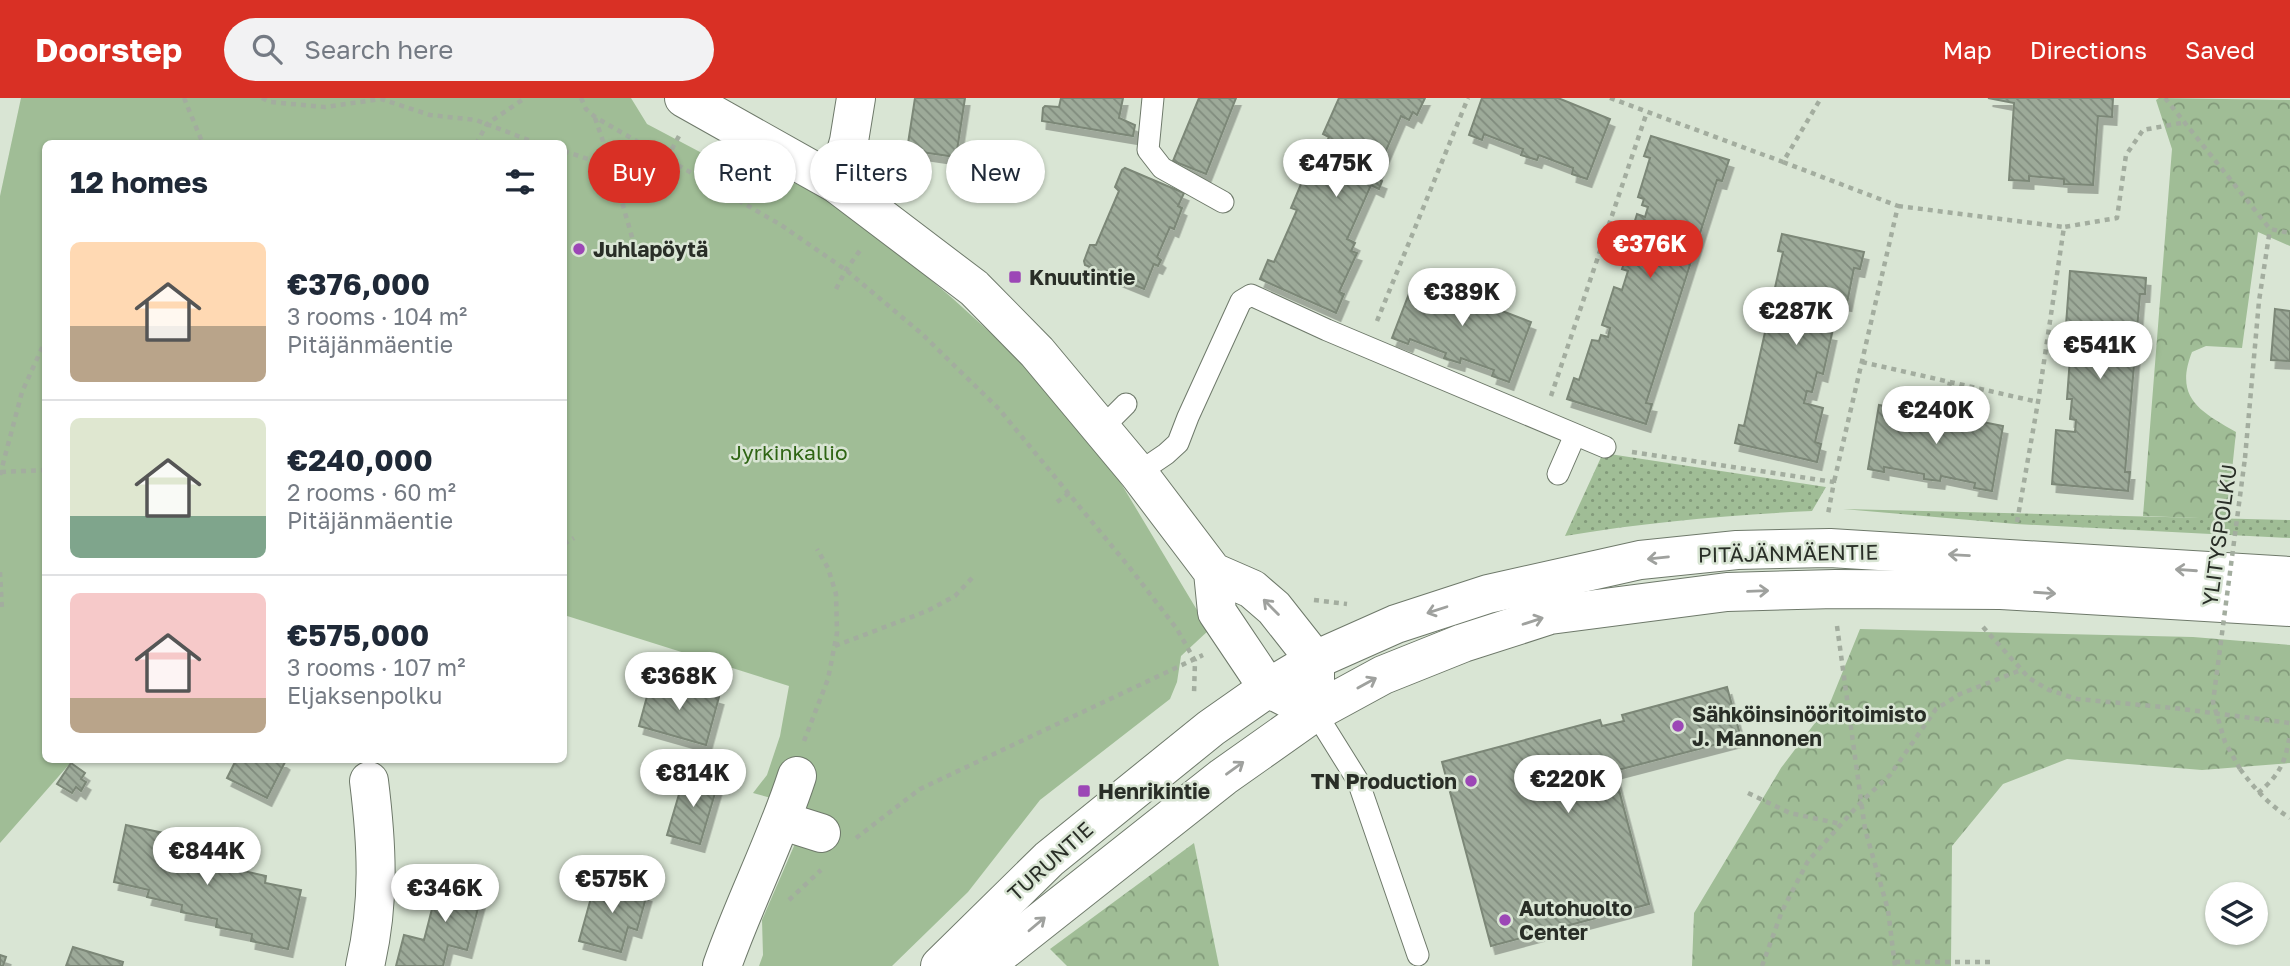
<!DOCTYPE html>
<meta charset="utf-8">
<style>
:root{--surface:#fff;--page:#f2f2f3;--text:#1f2937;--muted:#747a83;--line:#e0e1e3;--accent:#d93025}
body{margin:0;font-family:"Golos Text",sans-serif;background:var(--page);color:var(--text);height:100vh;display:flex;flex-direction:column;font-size:26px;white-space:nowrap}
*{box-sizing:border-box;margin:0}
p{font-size:23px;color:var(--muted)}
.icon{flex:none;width:38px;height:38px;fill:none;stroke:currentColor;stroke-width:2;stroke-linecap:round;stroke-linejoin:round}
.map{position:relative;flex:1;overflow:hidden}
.sheet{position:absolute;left:42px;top:42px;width:525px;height:623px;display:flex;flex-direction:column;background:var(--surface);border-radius:10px;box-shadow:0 2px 5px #0004}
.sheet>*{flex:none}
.banner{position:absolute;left:588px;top:42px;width:665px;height:63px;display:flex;gap:14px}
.fabs{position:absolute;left:2205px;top:784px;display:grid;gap:14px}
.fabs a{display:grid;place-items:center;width:63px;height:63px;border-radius:50%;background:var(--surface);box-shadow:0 2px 5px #0004;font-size:35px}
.price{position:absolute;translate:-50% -60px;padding:0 16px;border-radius:24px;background:#fff;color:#222;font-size:23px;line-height:46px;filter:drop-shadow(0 2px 4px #0008)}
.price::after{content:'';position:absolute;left:50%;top:42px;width:21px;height:16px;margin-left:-10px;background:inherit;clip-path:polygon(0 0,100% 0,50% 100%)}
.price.current{background:var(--accent);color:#fff}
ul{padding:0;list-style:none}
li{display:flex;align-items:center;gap:21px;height:175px;padding:0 28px}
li+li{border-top:2px solid var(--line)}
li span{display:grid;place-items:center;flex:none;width:196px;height:140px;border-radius:10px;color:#555}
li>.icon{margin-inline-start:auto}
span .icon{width:84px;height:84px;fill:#fffc;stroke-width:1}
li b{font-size:30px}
h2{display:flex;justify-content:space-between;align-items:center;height:84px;padding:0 28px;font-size:30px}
.chip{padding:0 24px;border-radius:32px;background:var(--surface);box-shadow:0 2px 5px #0004;font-size:24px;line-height:63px}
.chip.current{background:var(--accent);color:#fff}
header{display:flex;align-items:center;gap:42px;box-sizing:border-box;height:98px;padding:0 35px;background:var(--accent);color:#fff}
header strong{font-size:33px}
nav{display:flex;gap:38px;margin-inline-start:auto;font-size:24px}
.search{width:490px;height:63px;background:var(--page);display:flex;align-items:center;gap:18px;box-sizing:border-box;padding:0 24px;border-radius:38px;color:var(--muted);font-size:26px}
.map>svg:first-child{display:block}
</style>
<header>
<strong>Doorstep</strong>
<div class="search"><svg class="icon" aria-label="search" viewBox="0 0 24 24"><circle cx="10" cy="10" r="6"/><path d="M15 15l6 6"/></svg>Search here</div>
<nav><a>Map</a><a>Directions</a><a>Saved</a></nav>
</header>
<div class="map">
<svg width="2290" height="868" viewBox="0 0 2290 868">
<defs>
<pattern id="grass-dots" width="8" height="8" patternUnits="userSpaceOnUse" patternTransform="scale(1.75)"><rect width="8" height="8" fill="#a0bd96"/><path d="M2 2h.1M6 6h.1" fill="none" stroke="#829a7a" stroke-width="1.8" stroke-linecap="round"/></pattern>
<pattern id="forest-crowns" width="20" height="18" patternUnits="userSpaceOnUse" patternTransform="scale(1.75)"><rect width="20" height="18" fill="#a0bd96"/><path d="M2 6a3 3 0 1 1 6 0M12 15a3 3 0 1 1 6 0" fill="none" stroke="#829a7a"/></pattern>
<pattern id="building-back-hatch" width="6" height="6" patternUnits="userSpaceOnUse" patternTransform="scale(1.75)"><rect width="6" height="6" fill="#9daa99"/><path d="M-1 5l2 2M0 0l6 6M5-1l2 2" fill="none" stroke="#808b7d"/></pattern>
<filter id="shadow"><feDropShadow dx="4.5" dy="8" stdDeviation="0" flood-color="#0004"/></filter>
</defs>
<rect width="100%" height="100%" fill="#d9e5d4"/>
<g fill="url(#grass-dots)">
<path d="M1603,355L1826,389L1812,413C1729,417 1647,424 1565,438Z"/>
<polygon points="1843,411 2290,422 2290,440 2016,426"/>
</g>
<g fill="url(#forest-crowns)">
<path d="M2159,0L2290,2V148L2258,134L2242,250L2206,248L2192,254C2174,300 2200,313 2236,334L2227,421L2143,418L2172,51L2156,2Z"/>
<polygon points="1860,531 2193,539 2290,547 2290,665 2202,672 2067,661 2003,686 1952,748 1951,868 1692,868 1694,815 1781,670 1830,605"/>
<polygon points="1194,745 1219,868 1067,868 1050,851"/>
</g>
<polygon fill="#a0bd96" points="21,0 631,0 647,26 717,63 725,51 813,94 874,134 951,199 1026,267 1119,382 1209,532 1181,558 1177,584 1170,601 1040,702 968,794 892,868 759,868 763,857 762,822 810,711 753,695 767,677 780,638 789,588 564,517 564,46 46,46 46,662 73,662 0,745 0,98"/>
<g fill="url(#building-back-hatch)" stroke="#7b8777" stroke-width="2" filter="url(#shadow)">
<polygon points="915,0 965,0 956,59 907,52"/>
<polygon points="1061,0 1123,0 1119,20 1135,27 1133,38 1042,23 1043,10 1045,8 1059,9"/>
<polygon points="1199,0 1236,0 1206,76 1173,63"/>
<polygon points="1339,0 1425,0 1417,17 1413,14 1409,22 1401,18 1374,80 1382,83 1379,91 1371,87 1347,141 1355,145 1351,153 1357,155 1339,194 1344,196 1336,215 1260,181 1268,162 1274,164 1297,112 1291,110 1309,67 1316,70 1329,39 1323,36"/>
<polygon points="1482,0 1558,0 1610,21 1587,81 1572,76 1573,70 1539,57 1537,62 1521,57 1523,51 1484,36 1482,42 1469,37"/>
<polygon points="1988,0 2113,0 2112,19 2098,18 2093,87 2064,86 2064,81 2029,78 2029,83 2009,82 2014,5"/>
<polygon points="1651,38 1729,62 1722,83 1717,82 1646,305 1652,306 1646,326 1567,301 1574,280 1579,282 1592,242 1599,243 1601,237 1608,239 1610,230 1602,227 1614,189 1622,192 1628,173 1622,171 1624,165 1630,167 1632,161 1624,158 1637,116 1645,119 1648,109 1642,107 1644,101 1638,99 1650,60 1644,58"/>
<polygon points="1125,70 1184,95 1178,108 1182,110 1174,131 1170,129 1157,159 1161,162 1158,168 1154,166 1144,191 1085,167 1084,163 1090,147 1096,147 1119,93 1115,89 1122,72"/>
<polygon points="1782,136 1864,154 1860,171 1854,170 1847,205 1828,201 1825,213 1830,214 1826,234 1832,235 1823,276 1817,274 1812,294 1807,293 1804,305 1823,310 1815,344 1821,346 1817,364 1735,345 1739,327 1744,328 1783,154 1778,153"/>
<polygon points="2070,173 2146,180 2145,196 2140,196 2125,374 2130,374 2128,393 2052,386 2056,332 2075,334 2076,322 2070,321 2072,301 2067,301 2070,260 2075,261 2077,241 2082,242 2084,229 2066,227"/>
<polygon points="1415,180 1469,200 1469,198 1482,203 1481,205 1531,224 1509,284 1492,278 1494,272 1461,260 1460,265 1444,260 1446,255 1410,241 1408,246 1392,240"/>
<polygon points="2275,211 2290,213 2290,263 2271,262"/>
<polygon points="1879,307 1936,317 1937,315 2003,328 1992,393 1974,390 1975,385 1941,378 1940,383 1924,381 1924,376 1884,369 1884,374 1868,371"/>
<polygon points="652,580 719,599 706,647 639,628"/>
<polygon points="1727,589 1741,640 1614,673 1649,806 1491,848 1442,664 1600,622 1602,628 1624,623 1622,617"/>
<polygon points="236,662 282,662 285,664 267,700 227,680"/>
<polygon points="71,665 85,675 81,681 86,684 81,693 76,689 72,695 57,686"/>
<polygon points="685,676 718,685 700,746 667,737"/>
<polygon points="126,727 164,735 162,741 198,749 197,756 231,763 230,770 266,778 265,785 301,792 288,851 251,843 252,836 216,829 217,821 181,814 182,807 147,799 149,792 114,784"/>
<polygon points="441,776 484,788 467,852 448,847 443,868 396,868 404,837 424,842"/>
<polygon points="596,782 647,796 637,832 628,829 621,854 579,843"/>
<polygon points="73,849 123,864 122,868 66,868"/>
<polygon points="0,857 6,859 3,868 0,868"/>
</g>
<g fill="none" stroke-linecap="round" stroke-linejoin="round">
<defs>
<g id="lane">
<polyline points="1153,0 1148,52 1162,70 1223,104"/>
<polyline points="1101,331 1126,306"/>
<polyline points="1138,375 1166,356 1178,345 1188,319 1241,203 1251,197 1327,232 1605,349"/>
<polyline points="1558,376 1575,337"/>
<polyline points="1315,614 1358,683 1418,857"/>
</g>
<g id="street">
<polyline points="684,0 837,86 974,190 1037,254 1138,375 1213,474 1252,491 1274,510 1315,562 1315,614 1268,590 1217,514 1213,474"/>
<polyline points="837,86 849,43 856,0"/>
<polyline points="783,723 821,735"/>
<path d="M365,868C380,804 377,747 369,683"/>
<path d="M722,868C745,803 776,743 797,678"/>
</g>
<g id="secondary">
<polyline points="940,868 1049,761 1211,630 1268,590 1315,562 1396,526 1488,496 1640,462 1737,452 1830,450 2290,478"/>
<polyline points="984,868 1223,679 1315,614 1383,577 1463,545 1550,517 1727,494 1835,491 2001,492 2290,509"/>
</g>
</defs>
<use href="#lane" stroke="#6e796a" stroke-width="23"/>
<use href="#street" stroke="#6e796a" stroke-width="40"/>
<use href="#secondary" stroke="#6e796a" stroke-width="40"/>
<g stroke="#a3ad9f" stroke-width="4.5" stroke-dasharray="5 5" stroke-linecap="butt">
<polyline points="184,0 203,46"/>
<polyline points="262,0 270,4 325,9 381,1 430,17 476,22 539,46"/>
<polyline points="581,0 586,11 595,19 781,127 846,172 922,236 999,311 1130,470 1177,531 1195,563 1194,596"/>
<polyline points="1610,0 1783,64 1821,0"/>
<polyline points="2165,0 2270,131 2290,135"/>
<polyline points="595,20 612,69 636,153"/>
<polyline points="476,46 487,26 525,0"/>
<polyline points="564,53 612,69"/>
<polyline points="667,60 679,38"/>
<polyline points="1783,64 1898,108 1834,384"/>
<polyline points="1898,108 2064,129"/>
<polyline points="836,191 846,172 861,151"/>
<polyline points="1377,223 1468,0"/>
<polyline points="1862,264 2038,304"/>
<polyline points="1551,298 1647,14"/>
<polyline points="1943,317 1950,284"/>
<polyline points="1632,354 1834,384 1828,416"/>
<polyline points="2245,360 2259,203 2270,131"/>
<polyline points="1,374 46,372"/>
<polyline points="0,377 22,294 46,241"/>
<polyline points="1057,404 1069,395"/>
<polyline points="2017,424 2038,304 2064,129 2117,120 2126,57 2143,32 2186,24"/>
<polyline points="564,446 574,440"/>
<polyline points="0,474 2,512"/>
<polyline points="1314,502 1347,506"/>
<polyline points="1837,528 1865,731 1888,812 1895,868"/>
<polyline points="1983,529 2029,580 2049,592 2077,601 2174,610 2290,625"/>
<polyline points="835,548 927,513 955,498 972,480"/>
<polyline points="804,643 828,581 837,535 836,496 828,470 817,451"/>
<path d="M2240,671C2255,691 2269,707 2290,720"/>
<polyline points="1748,695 1790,715 1841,726"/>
<path d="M2258,695C2280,677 2286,663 2290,635"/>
<polyline points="856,740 920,691 1203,557"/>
<polyline points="789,802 821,772"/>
<polyline points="1895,864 1994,864"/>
<polyline points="1762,868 1782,813 1808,763 1862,703 1890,677 1936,611 1960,596 2021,572"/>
</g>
<use href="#lane" stroke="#fff" stroke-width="21"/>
<use href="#street" stroke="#fff" stroke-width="38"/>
<use href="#secondary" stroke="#fff" stroke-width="38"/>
<polyline stroke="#a3ad9f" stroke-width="4.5" stroke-dasharray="5 5" stroke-linecap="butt" points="2240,671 2225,644 2213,604 2245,360"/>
</g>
<defs><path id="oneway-shaft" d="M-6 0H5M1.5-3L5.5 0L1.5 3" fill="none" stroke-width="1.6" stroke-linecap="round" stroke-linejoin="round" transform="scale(1.75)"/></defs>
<g stroke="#9fa19e">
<use href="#oneway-shaft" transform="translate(1959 457) rotate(-177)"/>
<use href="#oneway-shaft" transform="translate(1658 460) rotate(174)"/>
<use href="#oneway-shaft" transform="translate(2186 472) rotate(-176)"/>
<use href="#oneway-shaft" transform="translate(1758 493) rotate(-2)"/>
<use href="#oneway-shaft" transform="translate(2045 495) rotate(4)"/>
<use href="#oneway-shaft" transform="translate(1271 509) rotate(-135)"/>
<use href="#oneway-shaft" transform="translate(1437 512) rotate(162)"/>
<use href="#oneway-shaft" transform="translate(1533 523) rotate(-18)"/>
<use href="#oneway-shaft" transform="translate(1367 585) rotate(-29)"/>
<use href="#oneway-shaft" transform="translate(1235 670) rotate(-36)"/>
<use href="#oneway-shaft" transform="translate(1037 826) rotate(-40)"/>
</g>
<g fill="#9c47b6" stroke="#d9e5d4" stroke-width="2.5">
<circle cx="579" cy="151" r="7"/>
<rect x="1008" y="172" width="14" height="14" rx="3.5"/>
<circle cx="1678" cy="628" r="7"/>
<circle cx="1471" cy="683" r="7"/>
<rect x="1077" y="686" width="14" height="14" rx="3.5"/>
<circle cx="1505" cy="822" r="7"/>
</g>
<g text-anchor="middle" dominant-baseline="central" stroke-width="5" stroke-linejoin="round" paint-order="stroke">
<g font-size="21" font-weight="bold" fill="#292e27" stroke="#d9e5d4" text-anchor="start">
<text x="593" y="151">Juhlapöytä</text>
<text x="1029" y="179">Knuutintie</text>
<text x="1692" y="616">Sähköinsinööritoimisto<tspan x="1692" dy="24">J. Mannonen</tspan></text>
<text x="1457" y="683" text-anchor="end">TN Production</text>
<text x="1098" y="693">Henrikintie</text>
<text x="1519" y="810">Autohuolto<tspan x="1519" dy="24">Center</tspan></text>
</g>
<g font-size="21" fill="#2f6514" stroke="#d9e5d4">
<text x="789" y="354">Jyrkinkallio</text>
</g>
<g font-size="21" fill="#292e27" stroke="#d9e5d4">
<text transform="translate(2219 437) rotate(-82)">YLITYSPOLKU</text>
<text transform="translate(1788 455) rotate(-1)">PITÄJÄNMÄENTIE</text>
<text transform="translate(1050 763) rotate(-42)">TURUNTIE</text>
</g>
</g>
</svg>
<div class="fabs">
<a><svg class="icon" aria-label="layers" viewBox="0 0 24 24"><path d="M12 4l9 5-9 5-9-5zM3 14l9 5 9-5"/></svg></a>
</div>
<b class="price" style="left:1336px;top:101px">€475K</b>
<b class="price current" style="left:1650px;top:182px">€376K</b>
<b class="price" style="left:1462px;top:230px">€389K</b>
<b class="price" style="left:1796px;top:249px">€287K</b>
<b class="price" style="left:2100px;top:283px">€541K</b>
<b class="price" style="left:1936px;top:348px">€240K</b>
<b class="price" style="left:679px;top:614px">€368K</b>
<b class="price" style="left:693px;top:711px">€814K</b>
<b class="price" style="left:1568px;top:717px">€220K</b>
<b class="price" style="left:207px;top:789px">€844K</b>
<b class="price" style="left:612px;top:817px">€575K</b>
<b class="price" style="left:445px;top:826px">€346K</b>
<div class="banner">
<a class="chip current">Buy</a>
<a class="chip">Rent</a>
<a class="chip">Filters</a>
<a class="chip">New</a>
</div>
<section class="sheet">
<h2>12 homes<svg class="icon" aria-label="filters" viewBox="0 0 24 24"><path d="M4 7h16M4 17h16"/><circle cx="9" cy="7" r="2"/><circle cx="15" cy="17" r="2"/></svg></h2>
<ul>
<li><span style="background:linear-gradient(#ffd9b3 60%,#b9a48a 0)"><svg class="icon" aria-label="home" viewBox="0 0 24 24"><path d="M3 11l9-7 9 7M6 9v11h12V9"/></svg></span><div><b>€376,000</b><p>3 rooms · 104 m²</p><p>Pitäjänmäentie</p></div></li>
<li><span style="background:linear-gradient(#dfe7d0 70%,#7fa58c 0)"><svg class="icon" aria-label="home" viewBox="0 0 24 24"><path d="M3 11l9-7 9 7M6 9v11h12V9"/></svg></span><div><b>€240,000</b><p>2 rooms · 60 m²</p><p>Pitäjänmäentie</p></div></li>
<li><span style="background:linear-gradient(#f6c9c9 75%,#b9a48a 0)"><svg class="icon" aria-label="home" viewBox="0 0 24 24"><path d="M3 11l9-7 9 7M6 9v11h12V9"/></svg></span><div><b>€575,000</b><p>3 rooms · 107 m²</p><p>Eljaksenpolku</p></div></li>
</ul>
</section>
</div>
